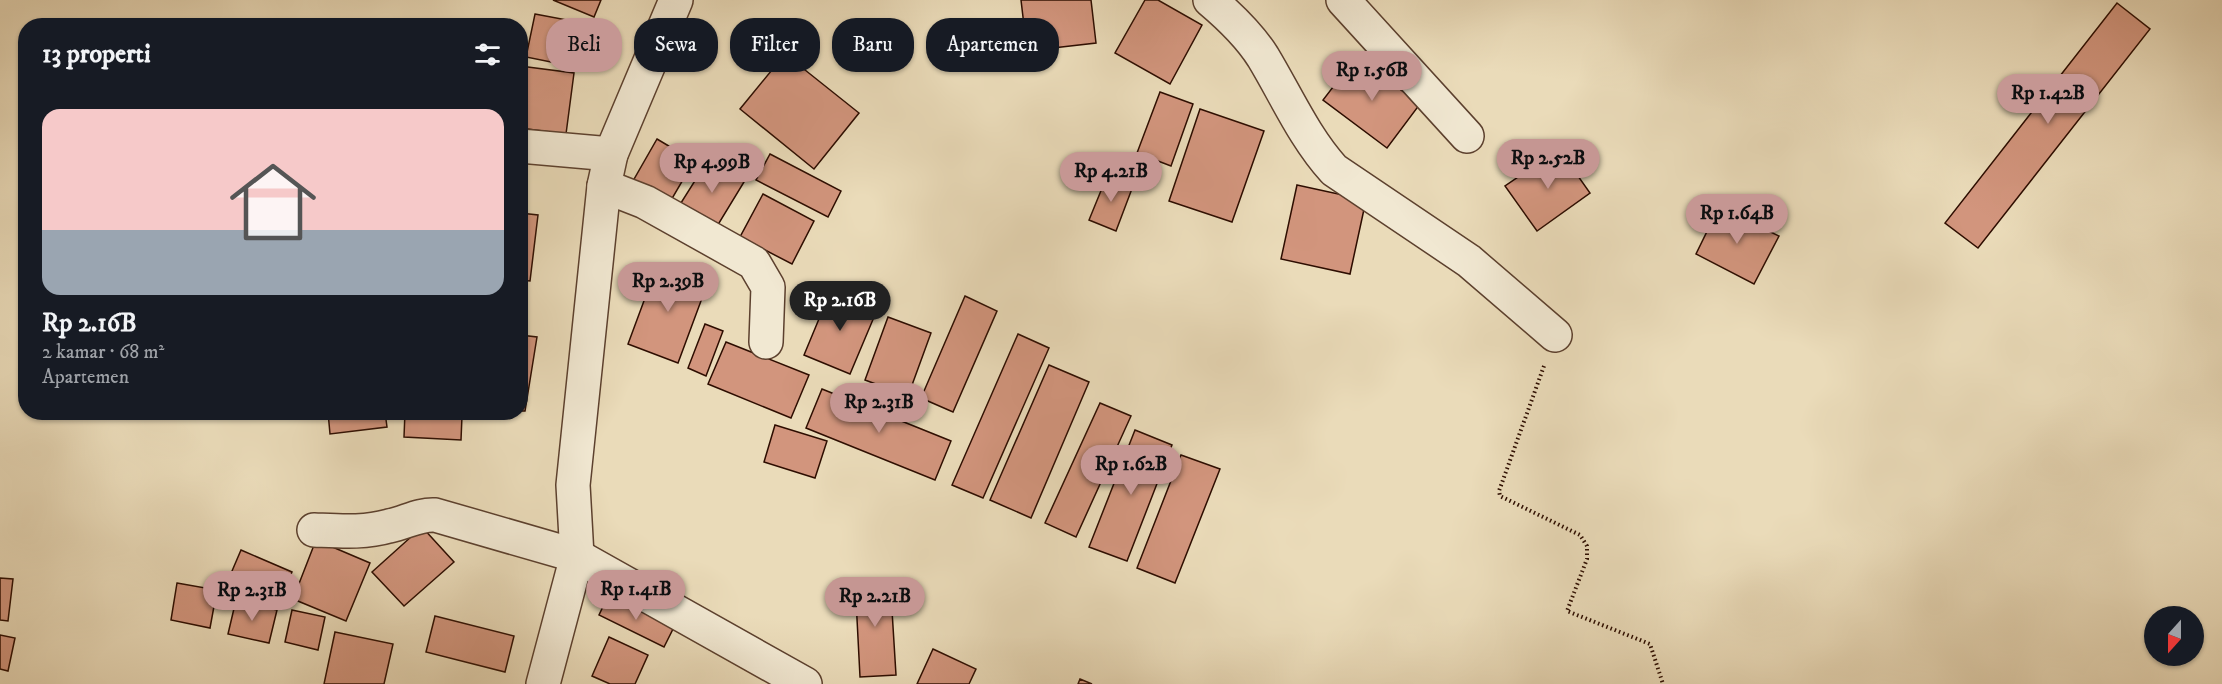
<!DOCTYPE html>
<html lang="id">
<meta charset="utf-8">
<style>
:root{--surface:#171b24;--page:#20242c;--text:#f1f3f6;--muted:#9ea1a6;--line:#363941;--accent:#c59692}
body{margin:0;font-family:"IM FELL DW Pica",serif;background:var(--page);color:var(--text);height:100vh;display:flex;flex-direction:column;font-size:22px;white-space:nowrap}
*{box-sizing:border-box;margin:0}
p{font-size:20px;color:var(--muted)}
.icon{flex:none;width:33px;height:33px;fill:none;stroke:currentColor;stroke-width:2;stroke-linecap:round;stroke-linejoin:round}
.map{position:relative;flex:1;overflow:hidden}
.panel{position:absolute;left:18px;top:18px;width:510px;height:402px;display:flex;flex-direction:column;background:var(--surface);border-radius:24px;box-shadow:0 2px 4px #0004}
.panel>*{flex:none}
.top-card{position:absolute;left:546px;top:18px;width:570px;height:54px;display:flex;gap:12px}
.needle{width:39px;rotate:201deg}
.tools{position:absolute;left:2144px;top:606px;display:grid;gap:12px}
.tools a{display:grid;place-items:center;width:60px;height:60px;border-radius:50%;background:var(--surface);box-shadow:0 2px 4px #0004;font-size:30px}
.price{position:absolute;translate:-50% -51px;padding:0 14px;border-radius:21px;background:var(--accent);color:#111;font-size:20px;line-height:39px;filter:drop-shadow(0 2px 3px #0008)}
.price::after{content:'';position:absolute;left:50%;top:36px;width:18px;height:14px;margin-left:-9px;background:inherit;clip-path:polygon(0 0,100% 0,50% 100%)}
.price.current{background:#222;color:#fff}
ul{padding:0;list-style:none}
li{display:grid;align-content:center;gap:12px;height:318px;padding:0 24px}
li+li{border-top:2px solid var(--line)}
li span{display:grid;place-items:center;height:186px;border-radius:18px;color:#555}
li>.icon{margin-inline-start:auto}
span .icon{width:108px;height:108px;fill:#fffc;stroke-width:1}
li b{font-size:26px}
h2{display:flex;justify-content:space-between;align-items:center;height:72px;padding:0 24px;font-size:26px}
.tag{padding:0 21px;border-radius:24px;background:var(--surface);box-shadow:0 2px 4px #0004;font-size:21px;line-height:54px}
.tag.current{background:var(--accent);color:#111}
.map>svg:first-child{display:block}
</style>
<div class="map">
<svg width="2222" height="684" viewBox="0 0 2222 684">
<rect width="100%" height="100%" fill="#eadbb9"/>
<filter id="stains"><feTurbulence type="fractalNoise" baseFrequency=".00333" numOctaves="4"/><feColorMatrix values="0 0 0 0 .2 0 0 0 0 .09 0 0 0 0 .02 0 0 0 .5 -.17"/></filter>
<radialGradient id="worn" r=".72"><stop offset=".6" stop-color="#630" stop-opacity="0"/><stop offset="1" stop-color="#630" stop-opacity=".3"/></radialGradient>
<g fill="#d2957d" stroke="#2d0d00" stroke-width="1.5">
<polygon points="553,0 601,0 594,17"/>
<polygon points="1021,0 1091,0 1096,43 1027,51"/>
<polygon points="1145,0 1158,0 1202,25 1170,84 1115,53"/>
<polygon points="2117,3 2150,29 1978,248 1945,223"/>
<polygon points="535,14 599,26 591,70 526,57"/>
<polygon points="785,54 859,113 814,169 740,109"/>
<polygon points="1356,57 1420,104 1387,148 1323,100"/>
<polygon points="520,66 574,73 566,134 520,128"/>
<polygon points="1160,92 1193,104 1171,166 1137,153"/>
<polygon points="1200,109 1264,131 1232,222 1169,201"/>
<polygon points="657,139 694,161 670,202 633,181"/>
<polygon points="1559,149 1590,193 1537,231 1505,186"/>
<polygon points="770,154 841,191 828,217 756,180"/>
<polygon points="708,160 744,182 716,228 679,206"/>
<polygon points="1107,176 1133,186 1116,231 1089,220"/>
<polygon points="1297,185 1366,200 1350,274 1281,259"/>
<polygon points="763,194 814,221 792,264 740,237"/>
<polygon points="1719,207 1779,236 1754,284 1696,254"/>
<polygon points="520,213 538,215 530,281 520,280"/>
<polygon points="658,263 708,282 678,363 628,344"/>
<polygon points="831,290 877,310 850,374 804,355"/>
<polygon points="965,296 997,311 953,412 921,398"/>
<polygon points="888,317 931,333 908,396 865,380"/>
<polygon points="705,324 723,331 706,376 688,368"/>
<polygon points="1018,334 1049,348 983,498 952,485"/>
<polygon points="520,335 537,337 525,411 520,411"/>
<polygon points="726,342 809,375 791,418 708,384"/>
<polygon points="1049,365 1089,382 1031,518 990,500"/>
<polygon points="822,389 951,441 935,480 806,428"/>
<polygon points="1100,403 1131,416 1076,537 1045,523"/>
<polygon points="328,412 385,412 387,427 330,434"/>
<polygon points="405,412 462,416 461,440 404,437"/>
<polygon points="775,425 827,441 815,478 764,462"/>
<polygon points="1135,430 1172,445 1127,561 1089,547"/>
<polygon points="1181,455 1220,469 1175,583 1137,568"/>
<polygon points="422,527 454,562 404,606 372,572"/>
<polygon points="316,540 370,563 346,621 293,599"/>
<polygon points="241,550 292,572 281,599 229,578"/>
<polygon points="0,578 13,579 8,621 0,620"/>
<polygon points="890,578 896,675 860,677 855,580"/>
<polygon points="177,583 217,590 210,628 171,620"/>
<polygon points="609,594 674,627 664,647 599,615"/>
<polygon points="236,600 277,610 269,643 228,634"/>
<polygon points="292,610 325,617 318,650 285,642"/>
<polygon points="435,616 514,636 505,672 426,652"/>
<polygon points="335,632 393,644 384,684 324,684"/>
<polygon points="0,635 15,638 8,671 0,669"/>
<polygon points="609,637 648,655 635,684 610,684 592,676"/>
<polygon points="933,649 976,669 969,684 917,684"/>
<polygon points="1080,679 1092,684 1078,684"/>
</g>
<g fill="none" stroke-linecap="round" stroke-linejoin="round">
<defs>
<g id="minor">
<path d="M1210,0C1229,16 1249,35 1263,57C1286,95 1304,137 1334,170L1469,261L1555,335"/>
<polyline points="1343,0 1467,136"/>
<polyline points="520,146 611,154"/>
<polyline points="604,186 645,202 754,263 768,287 766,342"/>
<path d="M314,530C340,531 365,533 389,526C405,523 419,514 435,515L577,556L805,684"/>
<polyline points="543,684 577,556 573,485 604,186 611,154 676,0"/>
</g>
</defs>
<use href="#minor" stroke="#5c402e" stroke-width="36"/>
<polyline stroke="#2d0d00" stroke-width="4" stroke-dasharray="1.5 3" stroke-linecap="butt" points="1544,366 1499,491 1500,496 1580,535 1587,546 1587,559 1567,611 1650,644 1663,684"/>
<use href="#minor" stroke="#f1e8d2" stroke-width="33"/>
</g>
<rect width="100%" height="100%" filter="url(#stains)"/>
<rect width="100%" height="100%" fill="url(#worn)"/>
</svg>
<div class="tools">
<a><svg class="needle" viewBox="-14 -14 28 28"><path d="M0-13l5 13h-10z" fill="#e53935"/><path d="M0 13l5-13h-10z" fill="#9ea1a6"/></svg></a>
</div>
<b class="price" style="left:1372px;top:102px">Rp 1.56B</b>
<b class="price" style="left:2048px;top:125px">Rp 1.42B</b>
<b class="price" style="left:1548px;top:190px">Rp 2.52B</b>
<b class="price" style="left:712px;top:194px">Rp 4.99B</b>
<b class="price" style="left:1111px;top:203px">Rp 4.21B</b>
<b class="price" style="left:1737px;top:245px">Rp 1.64B</b>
<b class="price" style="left:668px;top:313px">Rp 2.39B</b>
<b class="price current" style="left:840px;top:332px">Rp 2.16B</b>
<b class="price" style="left:879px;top:434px">Rp 2.31B</b>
<b class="price" style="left:1131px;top:496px">Rp 1.62B</b>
<b class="price" style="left:636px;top:621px">Rp 1.41B</b>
<b class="price" style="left:252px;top:622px">Rp 2.31B</b>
<b class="price" style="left:875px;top:628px">Rp 2.21B</b>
<div class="top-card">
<a class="tag current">Beli</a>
<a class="tag">Sewa</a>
<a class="tag">Filter</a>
<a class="tag">Baru</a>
<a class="tag">Apartemen</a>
</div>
<section class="panel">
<h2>13 properti<svg class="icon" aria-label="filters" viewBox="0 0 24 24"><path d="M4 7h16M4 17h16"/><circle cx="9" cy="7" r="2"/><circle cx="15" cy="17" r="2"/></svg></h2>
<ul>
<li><span style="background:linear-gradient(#f6c9c9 65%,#9aa5b1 0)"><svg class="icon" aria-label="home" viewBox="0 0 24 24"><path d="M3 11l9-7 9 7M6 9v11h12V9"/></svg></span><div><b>Rp 2.16B</b><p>2 kamar · 68 m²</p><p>Apartemen</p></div></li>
</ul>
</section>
</div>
